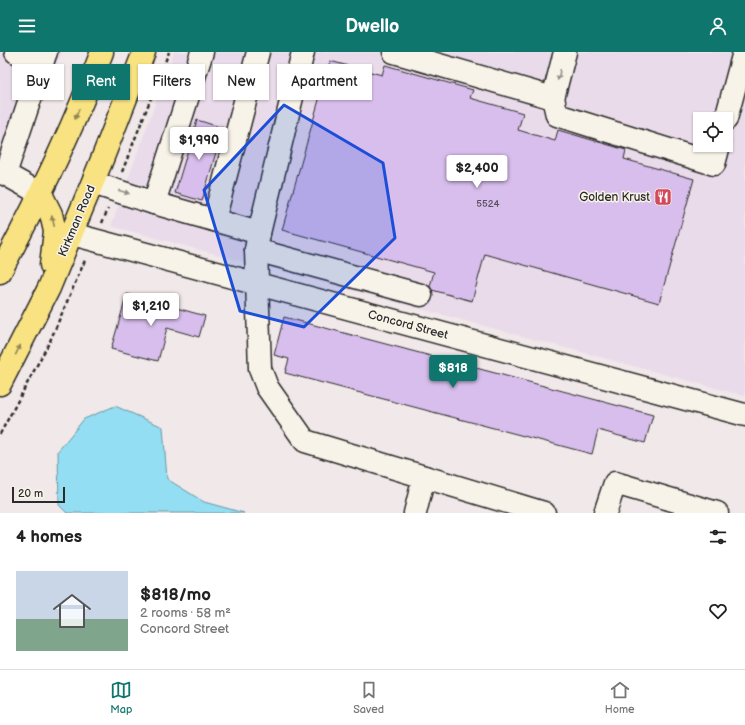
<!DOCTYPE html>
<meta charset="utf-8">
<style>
:root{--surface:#fff;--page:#f6f6f6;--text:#222;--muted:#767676;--line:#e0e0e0;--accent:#0f766e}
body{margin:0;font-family:"Balsamiq Sans",sans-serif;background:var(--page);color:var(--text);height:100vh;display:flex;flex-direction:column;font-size:15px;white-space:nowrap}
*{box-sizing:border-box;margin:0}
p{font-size:13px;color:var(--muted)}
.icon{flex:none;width:22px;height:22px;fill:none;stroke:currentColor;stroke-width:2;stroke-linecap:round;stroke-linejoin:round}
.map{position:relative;height:461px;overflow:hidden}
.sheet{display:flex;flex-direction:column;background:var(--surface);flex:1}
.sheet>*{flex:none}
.top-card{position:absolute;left:12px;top:12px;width:400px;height:36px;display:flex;gap:8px}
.buttons{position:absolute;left:693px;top:60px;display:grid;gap:8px}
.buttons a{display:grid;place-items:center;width:40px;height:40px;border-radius:0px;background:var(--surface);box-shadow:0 1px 3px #0004;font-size:20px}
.scale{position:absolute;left:12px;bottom:10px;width:53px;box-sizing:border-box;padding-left:4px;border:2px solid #2b2b2b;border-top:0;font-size:11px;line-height:14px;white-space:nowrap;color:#2b2b2b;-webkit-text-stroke:3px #f7f3e8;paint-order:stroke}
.price{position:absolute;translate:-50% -34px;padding:0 9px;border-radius:4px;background:#fff;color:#222;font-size:13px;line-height:26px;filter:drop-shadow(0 1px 2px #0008)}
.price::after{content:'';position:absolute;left:50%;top:24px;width:12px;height:9px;margin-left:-6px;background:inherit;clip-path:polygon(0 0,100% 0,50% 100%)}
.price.selected{background:var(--accent);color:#fff}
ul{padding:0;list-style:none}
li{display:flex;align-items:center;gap:12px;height:100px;padding:0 16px}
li+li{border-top:1px solid var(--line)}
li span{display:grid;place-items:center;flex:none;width:112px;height:80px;border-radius:0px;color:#555}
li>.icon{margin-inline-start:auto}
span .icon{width:48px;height:48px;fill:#fffc;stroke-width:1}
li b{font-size:17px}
h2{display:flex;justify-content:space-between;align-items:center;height:48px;padding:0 16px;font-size:17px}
.tag{padding:0 14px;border-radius:0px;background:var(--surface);box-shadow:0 1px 3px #0004;font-size:14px;line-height:36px}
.tag.selected{background:var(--accent);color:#fff}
header{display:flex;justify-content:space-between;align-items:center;height:52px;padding:0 16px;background:var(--accent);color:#fff;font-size:18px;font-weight:600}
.tab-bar{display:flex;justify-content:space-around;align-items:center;height:56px;border-top:1px solid var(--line);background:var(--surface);font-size:11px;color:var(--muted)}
.tab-bar a{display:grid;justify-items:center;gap:2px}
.tab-bar .selected{color:var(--accent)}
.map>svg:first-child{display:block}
</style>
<header><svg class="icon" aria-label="menu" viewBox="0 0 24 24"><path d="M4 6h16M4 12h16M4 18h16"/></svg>Dwello<svg class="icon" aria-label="person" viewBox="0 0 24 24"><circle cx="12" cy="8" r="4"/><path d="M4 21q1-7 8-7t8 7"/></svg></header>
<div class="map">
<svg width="745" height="461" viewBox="0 0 745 461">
<rect width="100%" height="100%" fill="#f1e8e9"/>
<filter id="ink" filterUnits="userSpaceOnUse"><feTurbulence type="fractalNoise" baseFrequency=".025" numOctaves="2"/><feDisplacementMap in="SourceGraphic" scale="8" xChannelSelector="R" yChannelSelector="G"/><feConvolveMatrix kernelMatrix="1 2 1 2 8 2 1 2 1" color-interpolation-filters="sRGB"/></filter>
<g filter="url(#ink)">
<g fill="#eadbea" fill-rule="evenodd">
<polygon points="0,0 62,0 0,127"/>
<path d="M174,0H745V344L111,174ZM700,67H726V93H700Z"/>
</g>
<polygon fill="#93def3" stroke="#6996a3" points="115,354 163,375 167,427 204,450 244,461 67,461 59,453 58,399 84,367"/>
<g fill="#d8beed" stroke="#2b2b2b">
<polygon points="330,9 382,23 385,13 473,38 470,46 523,61 518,78 555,89 558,78 626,98 624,107 694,127 659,251 485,202 472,249 432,238 430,234 434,220 282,178"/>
<polygon points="197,68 223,76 202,149 175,141"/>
<polygon points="127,242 205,264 199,285 167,276 158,309 111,297"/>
<polygon points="284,265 653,363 645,391 598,378 592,402 285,321 289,307 274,303"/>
</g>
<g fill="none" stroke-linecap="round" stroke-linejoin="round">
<defs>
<g id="minor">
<polyline points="16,0 43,8 46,0"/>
<polyline points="202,0 154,151 259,181"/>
<polyline points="303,0 259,181 256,198 260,317 267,335 305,389 544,461"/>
<polyline points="394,0 553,46 557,63 714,112 719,93"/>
<polyline points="553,46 565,0"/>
<polyline points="726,67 744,0"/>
<polyline points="0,121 5,122 41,142"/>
<polyline points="5,122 43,8"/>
<polyline points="93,131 154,151"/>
<polyline points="214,168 258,0"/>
<polyline points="72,182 745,363"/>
<polyline points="256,198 421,243"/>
<polyline points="415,461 424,425"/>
<polyline points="605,461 615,431 717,461"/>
</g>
<g id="major">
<polyline points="41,142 51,162 55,179 51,213"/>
<path d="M0,220C38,149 73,76 102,0"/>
<polyline points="0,332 49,236 101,110 144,0"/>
</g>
</defs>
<use href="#minor" stroke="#2b2b2b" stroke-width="25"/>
<use href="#major" stroke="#2b2b2b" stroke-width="25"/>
<g stroke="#2b2b2b" stroke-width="2.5" stroke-dasharray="4 3" stroke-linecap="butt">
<polyline points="122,120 169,0"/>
<polyline points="102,171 108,157"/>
<polyline points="0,382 50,289 86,206"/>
</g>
<use href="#minor" stroke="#f7f3e8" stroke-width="22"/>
<use href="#major" stroke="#f8e281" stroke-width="22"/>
</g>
<defs><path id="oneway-solid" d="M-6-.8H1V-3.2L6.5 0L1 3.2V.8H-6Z"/></defs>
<g fill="#918f8a">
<use href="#oneway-solid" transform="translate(559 23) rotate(104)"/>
<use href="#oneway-solid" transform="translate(124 140) rotate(18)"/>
</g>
<g fill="#928656">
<use href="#oneway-solid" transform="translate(77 62) rotate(113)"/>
<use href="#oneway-solid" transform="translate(53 169) rotate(-103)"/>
<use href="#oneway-solid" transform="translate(18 298) rotate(-63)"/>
</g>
</g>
<path fill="#1d4ed8" fill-opacity="0.2" stroke="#1d4ed8" stroke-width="3" stroke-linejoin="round" d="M284,53L383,111L395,186L304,275L240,259L204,138Z"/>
<defs>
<symbol id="restaurant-square" viewBox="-11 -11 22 22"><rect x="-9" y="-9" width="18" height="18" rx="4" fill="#d1495b" stroke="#f7f3e8"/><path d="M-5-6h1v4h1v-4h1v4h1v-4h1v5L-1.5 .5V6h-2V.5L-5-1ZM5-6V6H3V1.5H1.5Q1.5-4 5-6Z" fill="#fff"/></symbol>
</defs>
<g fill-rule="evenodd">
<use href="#restaurant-square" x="653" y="135" width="20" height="20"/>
</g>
<g text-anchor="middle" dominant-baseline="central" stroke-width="3" stroke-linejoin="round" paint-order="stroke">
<g font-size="10" fill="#56505c">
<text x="488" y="152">5524</text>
</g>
<g font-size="12" fill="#2b2b2b" stroke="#f7f3e8" text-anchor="end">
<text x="650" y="145">Golden Krust</text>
</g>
<g font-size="12" fill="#2b2b2b" stroke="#f7f3e8">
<text transform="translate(77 169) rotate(-67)">Kirkman Road</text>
<text transform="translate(408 273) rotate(15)">Concord Street</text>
</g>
</g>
</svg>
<div class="buttons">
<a><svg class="icon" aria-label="locate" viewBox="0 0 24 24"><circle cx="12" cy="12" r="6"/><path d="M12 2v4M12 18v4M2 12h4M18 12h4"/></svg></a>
</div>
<div class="scale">20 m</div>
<b class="price" style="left:199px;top:109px">$1,990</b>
<b class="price" style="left:477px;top:137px">$2,400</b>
<b class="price" style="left:151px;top:275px">$1,210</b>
<b class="price selected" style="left:453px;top:337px">$818</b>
<div class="top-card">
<a class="tag">Buy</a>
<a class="tag selected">Rent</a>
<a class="tag">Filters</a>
<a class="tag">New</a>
<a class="tag">Apartment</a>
</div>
</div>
<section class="sheet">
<h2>4 homes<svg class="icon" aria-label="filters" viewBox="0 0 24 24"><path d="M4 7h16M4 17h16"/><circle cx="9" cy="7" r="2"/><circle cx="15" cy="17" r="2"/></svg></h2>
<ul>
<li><span style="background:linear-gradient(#c9d6e8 60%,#7fa58c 0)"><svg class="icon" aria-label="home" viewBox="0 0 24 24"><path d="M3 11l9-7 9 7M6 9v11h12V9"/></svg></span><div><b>$818/mo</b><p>2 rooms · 58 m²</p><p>Concord Street</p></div><svg class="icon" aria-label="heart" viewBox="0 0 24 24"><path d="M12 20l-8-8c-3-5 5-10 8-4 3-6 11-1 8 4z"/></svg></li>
</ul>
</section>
<nav class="tab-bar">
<a class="selected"><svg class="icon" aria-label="map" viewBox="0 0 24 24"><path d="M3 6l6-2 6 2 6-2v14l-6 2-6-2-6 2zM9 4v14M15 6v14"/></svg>Map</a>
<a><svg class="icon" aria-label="saved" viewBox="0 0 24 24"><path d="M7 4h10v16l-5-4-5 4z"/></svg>Saved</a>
<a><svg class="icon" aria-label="home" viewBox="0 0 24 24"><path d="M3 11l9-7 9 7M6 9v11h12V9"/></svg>Home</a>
</nav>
